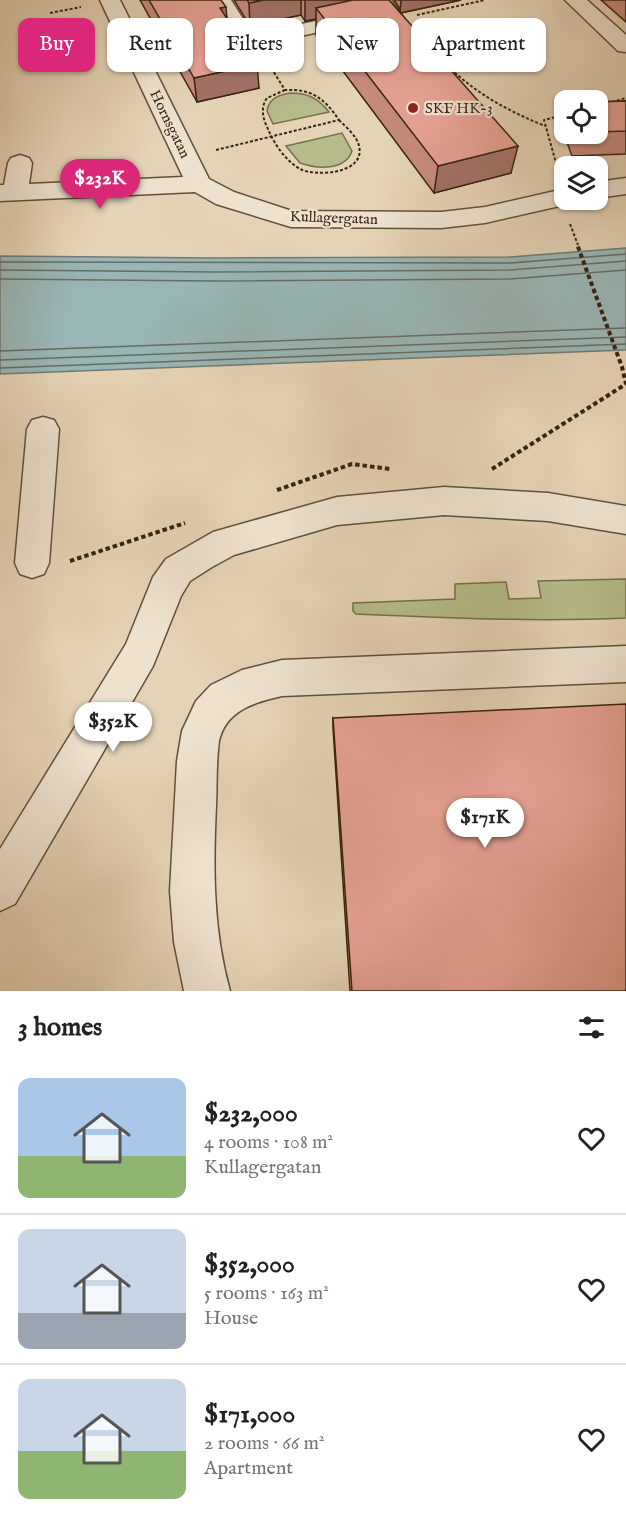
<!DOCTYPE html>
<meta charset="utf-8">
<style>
:root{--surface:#fff;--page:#f2f2f2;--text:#222;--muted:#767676;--line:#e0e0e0;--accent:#db2777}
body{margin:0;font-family:"IM FELL English",serif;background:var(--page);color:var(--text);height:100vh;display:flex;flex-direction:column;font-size:22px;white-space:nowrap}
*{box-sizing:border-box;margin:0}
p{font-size:20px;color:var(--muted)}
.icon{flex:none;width:33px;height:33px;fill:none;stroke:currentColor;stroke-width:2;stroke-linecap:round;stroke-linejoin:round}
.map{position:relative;height:991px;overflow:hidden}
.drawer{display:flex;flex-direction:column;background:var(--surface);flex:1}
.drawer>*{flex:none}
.hud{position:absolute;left:18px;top:18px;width:591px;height:54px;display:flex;gap:12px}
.controls{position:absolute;left:554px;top:90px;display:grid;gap:12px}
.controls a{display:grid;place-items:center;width:54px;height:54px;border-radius:12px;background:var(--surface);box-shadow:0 2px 4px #0004;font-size:30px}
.price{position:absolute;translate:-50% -51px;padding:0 14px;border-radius:21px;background:#fff;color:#222;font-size:20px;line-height:39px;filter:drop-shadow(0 2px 3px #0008)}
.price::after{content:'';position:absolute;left:50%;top:36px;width:18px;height:14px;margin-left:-9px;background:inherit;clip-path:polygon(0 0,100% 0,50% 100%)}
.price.on{background:var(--accent);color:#fff}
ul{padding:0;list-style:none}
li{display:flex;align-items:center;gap:18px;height:150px;padding:0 18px}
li+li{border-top:2px solid var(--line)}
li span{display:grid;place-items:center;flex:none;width:168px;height:120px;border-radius:12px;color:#555}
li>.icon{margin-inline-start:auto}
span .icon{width:72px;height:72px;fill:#fffc;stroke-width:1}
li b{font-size:26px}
h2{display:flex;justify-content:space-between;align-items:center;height:72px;padding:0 18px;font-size:26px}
.chip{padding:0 21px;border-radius:12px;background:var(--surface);box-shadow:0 2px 4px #0004;font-size:21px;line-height:54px}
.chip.on{background:var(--accent);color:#fff}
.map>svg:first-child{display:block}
</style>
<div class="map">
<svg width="626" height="991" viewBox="0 0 626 991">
<rect width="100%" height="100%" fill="#e5d3b5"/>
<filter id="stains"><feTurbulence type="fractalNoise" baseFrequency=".00333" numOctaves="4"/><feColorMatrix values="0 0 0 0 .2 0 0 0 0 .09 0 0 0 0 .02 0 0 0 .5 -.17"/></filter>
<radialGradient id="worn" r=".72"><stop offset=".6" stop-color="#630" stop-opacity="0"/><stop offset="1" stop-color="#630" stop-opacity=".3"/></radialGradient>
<g fill="#b7bb8b" stroke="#786f4c" stroke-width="1.5">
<path d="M290,93C308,93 318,98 329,112L273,124L267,111C269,98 279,95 290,93Z"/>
<path d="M342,133L352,151C345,171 317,169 300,163L286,146Z"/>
<path d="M626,579V618C536,622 446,618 356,614L353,611V603L455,599V584L506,582L509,599L541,598L538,581Z"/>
</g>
<polygon fill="#98b6b6" stroke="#727b73" stroke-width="1.5" points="626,248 626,350 0,374 0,256 214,258 510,257"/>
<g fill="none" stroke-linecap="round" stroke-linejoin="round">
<g stroke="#686c62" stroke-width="1.5">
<polyline points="0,262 510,263 626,254"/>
<polyline points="0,270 214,272 510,270 626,261"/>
<polyline points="0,279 214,281 510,279 626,270"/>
<polyline points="0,351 626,328"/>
<polyline points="0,360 626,337"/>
<polyline points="0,368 626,344"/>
</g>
<defs>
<g id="minor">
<polygon points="100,0 120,0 209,179 234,192 292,211 441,212 485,207 564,189 564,200 575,200 573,203 485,223 441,228 291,227 216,204 195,192 0,201 0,185 4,185 8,163 11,158 20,155 29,158 32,163 29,184 183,177"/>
<polygon points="211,0 231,0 252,33 255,34 376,8 370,0 391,0 399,11 396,15 389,17 254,46 237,41"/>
<polygon points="565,0 587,0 626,35 626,52 618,51"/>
<polygon points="626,178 626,194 597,198 597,182"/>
<polygon points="43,417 54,420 59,429 49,563 44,574 32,578 20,574 15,563 27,429 32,420"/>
<polygon points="444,487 548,493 626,506 626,534 548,521 444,515 337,525 234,555 212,567 190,581 181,596 153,666 15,904 0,911 0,849 126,644 153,577 166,559 213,532 337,497"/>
<path d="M626,646V682L282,696C255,702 226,710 219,741C216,763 217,784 216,806C213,869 213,930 230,991H184L174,942L170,891L177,761L182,731L196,701L211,685L242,670L282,660Z"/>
</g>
</defs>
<use href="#minor" stroke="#634f38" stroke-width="3"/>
<g stroke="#38230e" stroke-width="2" stroke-dasharray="3 2" stroke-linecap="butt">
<polyline points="50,13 81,7"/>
<polyline points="417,15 485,0"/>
<path d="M444,62C473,92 506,110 545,126"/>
<path d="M285,90L267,98C260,108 263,119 268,129C274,144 286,161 300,169C316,177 366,174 359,146C357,136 346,127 339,120"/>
<polyline points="612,102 626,98"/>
<path d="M216,150L339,120C324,98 312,89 285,90L268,63"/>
<polyline points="558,170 544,120 564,115"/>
<polyline points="570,224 578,245"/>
</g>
<g stroke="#38230e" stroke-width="4" stroke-dasharray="4.5 3" stroke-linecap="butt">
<polyline points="492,469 626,384 622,367 577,244"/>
<polyline points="277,490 352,464 390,469"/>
<polyline points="70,561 185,523"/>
</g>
<use href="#minor" fill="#eee2cf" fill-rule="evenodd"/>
</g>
<g fill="#c68a7e" stroke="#38230e" stroke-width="1.5">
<polygon points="140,0 221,0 227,18 259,88 197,102"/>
<polygon points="234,0 389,0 400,12 400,9 394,0 461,0 401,13 511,173 434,193 316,35 316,19 305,21 301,15 250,26"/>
<polygon points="601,0 626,0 626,22"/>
<polygon points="626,101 626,154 572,156 561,126 564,114 564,134 597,134 597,102"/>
<polygon points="333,718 626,991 350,991 333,728"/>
</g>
<g fill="#a17167" stroke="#38230e" stroke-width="1.5">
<polygon points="263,0 301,0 301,15 250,26 249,3"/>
<polygon points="305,0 372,0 316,8 316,19 305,21"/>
<polygon points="401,0 461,0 400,13"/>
<polygon points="226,7 228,31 220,8"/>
<polygon points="257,64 259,88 197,102 194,78"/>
<polygon points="518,146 511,173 434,193 438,166"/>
</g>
<g fill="#e6a193" stroke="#38230e" stroke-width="1.5">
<polygon points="149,0 221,0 226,7 220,8 257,64 194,78"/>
<polygon points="247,0 263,0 249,3"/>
<polygon points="353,0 389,0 518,146 438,166 316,8"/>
<polygon points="626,101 626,131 597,132 597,102"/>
<polygon points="626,704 626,991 352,991 333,718"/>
</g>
<circle fill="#8f2418" stroke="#eee2cf" stroke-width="2" cx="413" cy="108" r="6"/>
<g text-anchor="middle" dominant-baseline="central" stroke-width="4.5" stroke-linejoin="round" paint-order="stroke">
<g font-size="15" fill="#38230e" stroke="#eee2cf" text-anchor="start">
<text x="425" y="108">SKF HK-3</text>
</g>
<g font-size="15" fill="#38230e" stroke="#eee2cf">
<text transform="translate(170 124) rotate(64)">Hornsgatan</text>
<text transform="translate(334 218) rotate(2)">Kullagergatan</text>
</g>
</g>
<rect width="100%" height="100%" filter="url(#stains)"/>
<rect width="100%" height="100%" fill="url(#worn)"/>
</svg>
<div class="controls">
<a><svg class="icon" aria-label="locate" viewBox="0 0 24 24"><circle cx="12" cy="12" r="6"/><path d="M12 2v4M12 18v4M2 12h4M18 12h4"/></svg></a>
<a><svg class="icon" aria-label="layers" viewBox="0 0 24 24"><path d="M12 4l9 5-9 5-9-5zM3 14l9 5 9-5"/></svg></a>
</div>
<b class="price on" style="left:100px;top:210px">$232K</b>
<b class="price" style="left:113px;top:753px">$352K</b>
<b class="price" style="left:485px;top:849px">$171K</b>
<div class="hud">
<a class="chip on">Buy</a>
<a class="chip">Rent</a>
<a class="chip">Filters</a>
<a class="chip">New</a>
<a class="chip">Apartment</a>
</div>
</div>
<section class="drawer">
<h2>3 homes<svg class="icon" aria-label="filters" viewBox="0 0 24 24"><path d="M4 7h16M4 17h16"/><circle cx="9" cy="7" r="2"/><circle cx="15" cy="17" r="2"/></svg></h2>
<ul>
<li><span style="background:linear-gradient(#a9c7e8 65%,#8fb573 0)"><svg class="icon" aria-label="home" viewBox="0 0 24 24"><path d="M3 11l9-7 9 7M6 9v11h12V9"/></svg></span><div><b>$232,000</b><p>4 rooms · 108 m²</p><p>Kullagergatan</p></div><svg class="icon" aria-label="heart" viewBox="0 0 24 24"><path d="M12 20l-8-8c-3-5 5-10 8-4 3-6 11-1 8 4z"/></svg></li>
<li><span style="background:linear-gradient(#c9d6e8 70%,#9aa5b1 0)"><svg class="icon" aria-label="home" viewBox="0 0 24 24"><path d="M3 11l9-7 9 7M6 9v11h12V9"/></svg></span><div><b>$352,000</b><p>5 rooms · 163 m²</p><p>House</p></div><svg class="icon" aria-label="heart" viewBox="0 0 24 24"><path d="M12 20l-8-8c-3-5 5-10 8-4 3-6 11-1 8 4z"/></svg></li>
<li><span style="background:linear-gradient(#c9d6e8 60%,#8fb573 0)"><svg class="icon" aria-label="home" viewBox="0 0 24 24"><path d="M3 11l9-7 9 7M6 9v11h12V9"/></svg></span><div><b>$171,000</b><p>2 rooms · 66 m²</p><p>Apartment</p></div><svg class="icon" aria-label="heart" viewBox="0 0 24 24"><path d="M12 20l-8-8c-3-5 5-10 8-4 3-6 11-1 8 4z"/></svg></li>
</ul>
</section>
